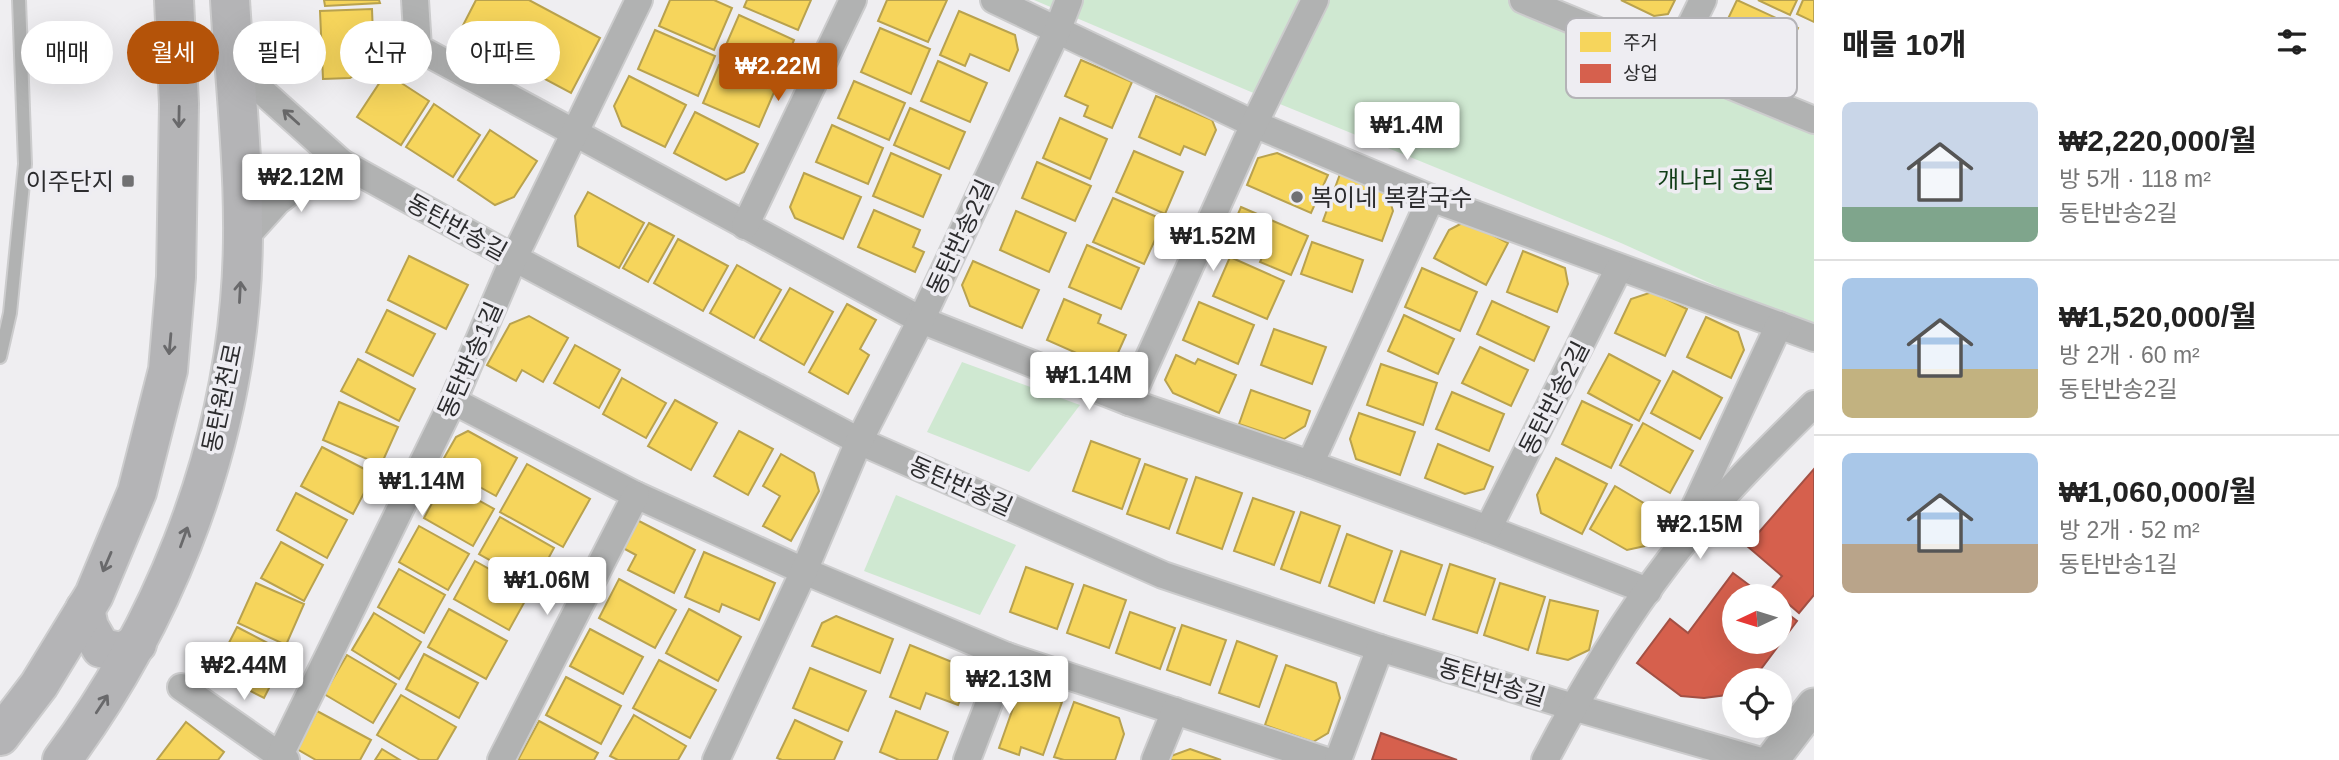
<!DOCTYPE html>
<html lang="ko">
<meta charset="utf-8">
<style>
:root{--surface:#fff;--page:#f6f6f6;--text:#222;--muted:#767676;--line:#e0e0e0;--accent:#b45309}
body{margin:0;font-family:Helvetica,"Noto Sans KR",sans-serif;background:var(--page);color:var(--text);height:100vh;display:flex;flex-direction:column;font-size:26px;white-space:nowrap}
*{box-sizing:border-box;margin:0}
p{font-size:23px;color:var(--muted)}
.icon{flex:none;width:38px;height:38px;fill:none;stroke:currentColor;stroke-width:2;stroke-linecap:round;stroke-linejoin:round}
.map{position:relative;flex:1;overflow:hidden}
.side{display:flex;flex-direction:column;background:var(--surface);width:525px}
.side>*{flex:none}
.banner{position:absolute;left:21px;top:21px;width:665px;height:63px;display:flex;gap:14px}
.needle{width:46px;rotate:266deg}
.fabs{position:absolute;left:1722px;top:584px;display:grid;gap:14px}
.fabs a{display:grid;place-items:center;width:70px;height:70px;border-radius:50%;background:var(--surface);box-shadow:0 7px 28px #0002;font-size:35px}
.price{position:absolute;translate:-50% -60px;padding:0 16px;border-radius:7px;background:#fff;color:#222;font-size:23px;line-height:46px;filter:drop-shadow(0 2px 4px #0008)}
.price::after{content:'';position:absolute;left:50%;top:42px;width:21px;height:16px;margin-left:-10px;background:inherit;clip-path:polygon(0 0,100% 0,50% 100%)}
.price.on{background:var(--accent);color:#fff}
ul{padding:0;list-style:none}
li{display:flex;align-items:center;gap:21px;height:175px;padding:0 28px}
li+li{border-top:2px solid var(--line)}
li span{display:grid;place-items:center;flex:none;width:196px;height:140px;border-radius:10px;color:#555}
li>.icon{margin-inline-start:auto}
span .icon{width:84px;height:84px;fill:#fffc;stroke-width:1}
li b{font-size:30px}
h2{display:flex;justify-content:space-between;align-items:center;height:84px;padding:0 28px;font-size:30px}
.chip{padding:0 24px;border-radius:32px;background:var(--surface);box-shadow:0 7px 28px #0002;font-size:24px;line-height:63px}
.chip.on{background:var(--accent);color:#fff}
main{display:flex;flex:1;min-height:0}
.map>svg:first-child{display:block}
</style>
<main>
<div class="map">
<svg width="1814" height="760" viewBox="0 0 1814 760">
<rect width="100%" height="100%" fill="#efeef1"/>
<g fill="#cfe8d1">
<polygon points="1034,0 1514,0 1814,111 1814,330 1621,243 1270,100"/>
<polygon points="962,362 1080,405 1029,472 927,432"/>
<polygon points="896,495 1016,545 980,615 864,571"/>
</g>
<g fill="#f6d55c" stroke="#b9a24e" stroke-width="2">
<polygon points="324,0 379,0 380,3 325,6"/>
<polygon points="476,0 529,0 600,38 571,93 459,33"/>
<polygon points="670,0 714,0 732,8 714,50 659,26"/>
<polygon points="747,0 811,0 798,30 744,7"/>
<polygon points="887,0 947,0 928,42 878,21"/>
<polygon points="1621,0 1675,0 1668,14 1654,16"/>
<polygon points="1737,0 1798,28 1776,75 1715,46"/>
<polygon points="1758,0 1797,0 1790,15"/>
<polygon points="1803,0 1814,0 1814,22 1797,14"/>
<polygon points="372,9 374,62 350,78 323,79 320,11"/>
<polygon points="959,11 1015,35 1018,50 1009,71 970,54 965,66 940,55"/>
<polygon points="739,15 794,40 779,76 723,52"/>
<polygon points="880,28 930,49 911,94 861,72"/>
<polygon points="655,30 715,56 698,96 638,69"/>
<polygon points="1081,60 1132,82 1112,128 1084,116 1088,106 1065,96"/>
<polygon points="938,61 987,83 970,122 921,101"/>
<polygon points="719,65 775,90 759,127 703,103"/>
<polygon points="386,73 429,101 401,145 357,117"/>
<polygon points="629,76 686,105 665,147 622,126 614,106"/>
<polygon points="854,81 905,103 889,140 838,118"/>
<polygon points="1156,96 1212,120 1216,130 1205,155 1184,146 1180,155 1139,137"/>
<polygon points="434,104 480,135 453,177 406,147"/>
<polygon points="910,108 965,132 949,169 894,145"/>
<polygon points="695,112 758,144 744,172 726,180 674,153"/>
<polygon points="1060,118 1107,139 1090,179 1043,158"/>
<polygon points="832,125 883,148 868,184 816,162"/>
<polygon points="490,130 537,161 514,197 495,205 458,180"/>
<polygon points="1134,151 1183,172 1165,214 1116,192"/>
<polygon points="891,153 941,175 923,217 873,196"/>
<polygon points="1277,153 1328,175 1311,213 1247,185 1258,158"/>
<polygon points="1037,162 1091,186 1075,221 1022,198"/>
<polygon points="804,173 861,197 843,239 795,218 790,207"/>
<polygon points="1340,174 1387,191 1393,211 1382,241 1323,221"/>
<polygon points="588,192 644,223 619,268 578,246 575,216"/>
<polygon points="1113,198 1164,220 1144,264 1093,242"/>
<polygon points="1241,207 1308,236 1291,275 1260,262 1264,253 1228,237"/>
<polygon points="874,210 920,230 913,247 924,252 915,272 858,247"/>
<polygon points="1016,211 1066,233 1049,272 1000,250"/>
<polygon points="1466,221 1508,243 1486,285 1434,258 1449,230"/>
<polygon points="649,223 674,236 648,282 623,268"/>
<polygon points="678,239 728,266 703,311 654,283"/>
<polygon points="1312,242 1363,260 1352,292 1301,274"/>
<polygon points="1087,245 1139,268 1121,309 1069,287"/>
<polygon points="1523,251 1565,268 1568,284 1557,312 1507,292"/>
<polygon points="409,256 468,285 446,329 388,300"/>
<polygon points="1230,257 1284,281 1267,319 1213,296"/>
<polygon points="973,261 1039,290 1022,328 970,306 962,285"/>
<polygon points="737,265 781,290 754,338 710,313"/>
<polygon points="1422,268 1477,292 1460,331 1405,307"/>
<polygon points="790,288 833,312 804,365 760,340"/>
<polygon points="1652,292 1687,309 1665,356 1615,333 1631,299"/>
<polygon points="1064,299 1101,315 1098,323 1126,335 1117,355 1101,364 1047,340"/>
<polygon points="1492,301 1549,327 1534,361 1477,334"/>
<polygon points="1199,302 1254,325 1238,364 1183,340"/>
<polygon points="847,304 876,320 860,349 869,355 848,394 809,372"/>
<polygon points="387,310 435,334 413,376 366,352"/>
<polygon points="1404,315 1454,339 1438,374 1388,351"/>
<polygon points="529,316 568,338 543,382 522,370 516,381 487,365 510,324"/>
<polygon points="1706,317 1738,332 1744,350 1731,378 1687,357"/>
<polygon points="1274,329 1326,347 1312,384 1261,365"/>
<polygon points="575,345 620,370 599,408 554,383"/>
<polygon points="1480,347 1528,370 1511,406 1462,383"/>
<polygon points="1609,354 1660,381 1639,421 1588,393"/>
<polygon points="1176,355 1195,364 1198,359 1236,375 1219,413 1173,393 1165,380"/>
<polygon points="358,359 415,389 399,421 341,391"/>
<polygon points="1381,364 1437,383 1423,425 1367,405"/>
<polygon points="1673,371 1722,398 1700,439 1651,413"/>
<polygon points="622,378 666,403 646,438 603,414"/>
<polygon points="1251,390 1310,411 1305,426 1284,439 1239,424"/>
<polygon points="1452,392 1504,414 1489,451 1436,429"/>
<polygon points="675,400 717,423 691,470 648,446"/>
<polygon points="1582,401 1632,425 1611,468 1562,444"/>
<polygon points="339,402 398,427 381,465 323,440"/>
<polygon points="1359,413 1415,432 1400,475 1356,459 1350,439"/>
<polygon points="1643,423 1693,451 1670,493 1620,465"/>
<polygon points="468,431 517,458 496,496 440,465 456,437"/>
<polygon points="739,431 773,449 748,495 714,476"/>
<polygon points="1091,441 1140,459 1122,509 1073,491"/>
<polygon points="1438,444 1493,467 1484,489 1465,494 1425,478"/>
<polygon points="322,447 374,474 353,514 301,486"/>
<polygon points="781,454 814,473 819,491 791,541 763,526 780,496 763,486"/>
<polygon points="1556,458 1607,484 1582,534 1541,513 1537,495"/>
<polygon points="527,464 590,499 563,547 500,512"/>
<polygon points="1145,464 1187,479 1169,529 1127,514"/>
<polygon points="1196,477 1242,493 1222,549 1177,533"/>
<polygon points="444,481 494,509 473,546 424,518"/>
<polygon points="1615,486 1669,518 1654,544 1627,550 1590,529"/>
<polygon points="296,493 347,520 327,558 277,530"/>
<polygon points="1253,498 1294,512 1274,565 1234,551"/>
<polygon points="1301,512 1340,526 1320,583 1281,569"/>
<polygon points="500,517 554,548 534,585 479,554"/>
<polygon points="637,520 695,550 674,593 628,570 636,555 623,548"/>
<polygon points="419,526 469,554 448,590 399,562"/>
<polygon points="1347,534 1392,551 1374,603 1329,586"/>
<polygon points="281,542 323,565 304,601 261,578"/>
<polygon points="1401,551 1442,565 1425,615 1384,601"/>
<polygon points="704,552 775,583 759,620 722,604 719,612 685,597"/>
<polygon points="475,561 530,592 509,630 454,599"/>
<polygon points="1450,564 1495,579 1477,633 1433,619"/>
<polygon points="1026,567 1073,584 1057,629 1010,612"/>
<polygon points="399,569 445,595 424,633 378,607"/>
<polygon points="619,579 676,610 655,648 599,618"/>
<polygon points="256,583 304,604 286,645 238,623"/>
<polygon points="1500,583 1545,597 1528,650 1484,635"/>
<polygon points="1084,585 1126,600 1109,648 1067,633"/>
<polygon points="1550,600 1598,611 1589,650 1568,660 1537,653"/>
<polygon points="449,609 507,641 486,679 428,647"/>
<polygon points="689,609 741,637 718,681 666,653"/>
<polygon points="1130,612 1175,628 1160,669 1116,653"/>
<polygon points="374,613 421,642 399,679 352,650"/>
<polygon points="836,616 893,639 880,673 812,646 822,623"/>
<polygon points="1182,625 1226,640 1210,685 1167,670"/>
<polygon points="237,627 287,653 264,698 214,672"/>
<polygon points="590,629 643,657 623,694 570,666"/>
<polygon points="1237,641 1277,656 1259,707 1219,693"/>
<polygon points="910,645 967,668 970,676 958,705 926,693 920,709 890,697"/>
<polygon points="424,654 478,683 459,718 406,689"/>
<polygon points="347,655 396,684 373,723 324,694"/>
<polygon points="659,660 716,690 690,738 633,708"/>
<polygon points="1286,665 1336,683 1340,698 1328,733 1313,742 1265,725"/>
<polygon points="810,668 866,691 848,731 793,708"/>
<polygon points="566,677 621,706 601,744 546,715"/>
<polygon points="1031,691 1062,702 1043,755 1021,747 1019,755 999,748 1017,697"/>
<polygon points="401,695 456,727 437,760 420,760 377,735"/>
<polygon points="1074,702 1119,718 1124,734 1115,760 1064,760 1054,757"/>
<polygon points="317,711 371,740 360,760 316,760 297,749"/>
<polygon points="896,711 948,732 937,760 899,760 880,752"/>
<polygon points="634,715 686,746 678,760 618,760 610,756"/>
<polygon points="795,720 842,742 834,760 782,760 777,758"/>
<polygon points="539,721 598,753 594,760 518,760"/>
<polygon points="186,722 224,752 218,760 157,760"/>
<polygon points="382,749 400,760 375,760"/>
<polygon points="1190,749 1221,760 1170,760 1171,756"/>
</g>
<g fill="#d6604d" stroke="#a35044" stroke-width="2">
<polygon points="1814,469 1814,595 1799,613 1771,589 1782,576 1747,546"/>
<polygon points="1733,573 1765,597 1734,597 1734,642 1780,642 1780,608 1797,621 1752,681 1734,681 1734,694 1704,698 1681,696 1637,663 1670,619 1688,633"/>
<polygon points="1381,733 1457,760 1372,760"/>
</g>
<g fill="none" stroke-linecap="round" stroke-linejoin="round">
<defs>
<polyline id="service" points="0,357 10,313 25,164 19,0"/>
<g id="minor">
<polyline points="415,0 418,48 921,320 1129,402 1310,464 1488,529 1648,591"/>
<polyline points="994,0 1254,124 1431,198 1814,338"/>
<polyline points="1523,0 1814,120"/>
<polyline points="1673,61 1703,0"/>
<polyline points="234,66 342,163 514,258 859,441 1163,575 1380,648 1573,707 1757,760"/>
<polyline points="745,226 853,0"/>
<polyline points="242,241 277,202 308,178 342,163"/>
<polyline points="453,401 636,495 804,571 1007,656 1324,760"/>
<polyline points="1129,402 1254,124 1315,0"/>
<polyline points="1310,464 1431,198"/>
<polyline points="1488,529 1619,268"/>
<polyline points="1684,530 1779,325"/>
<polyline points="181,687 286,760"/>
<polyline points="280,755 453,401 514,258 639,0"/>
<polyline points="501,760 636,495"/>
<polyline points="716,760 804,571 859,441 921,320 1057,31 1069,0"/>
<polyline points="967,760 1007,656"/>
<polyline points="1155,760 1175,711"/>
<polyline points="1338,760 1380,648"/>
<path d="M1545,760C1580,693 1623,621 1669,561C1713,504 1763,454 1814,404"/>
</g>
<polyline id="tertiary" points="1772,760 1814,705"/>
<g id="primary">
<polyline points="85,609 89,627 101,648 121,652 137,644"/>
<polyline points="0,736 39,685 94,595 137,492 168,370 176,277 179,104 174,0"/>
<path d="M62,760C160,628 226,466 240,301C249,202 236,100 230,0"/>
</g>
</defs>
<use href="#service" stroke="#cccccd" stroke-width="16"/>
<use href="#minor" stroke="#cccccd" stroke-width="30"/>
<use href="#tertiary" stroke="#cccccd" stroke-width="37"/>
<use href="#primary" stroke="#cccccd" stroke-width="42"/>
<use href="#service" stroke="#b1b2b2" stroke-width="12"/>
<use href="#minor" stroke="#b1b2b2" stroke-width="26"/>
<use href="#tertiary" stroke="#b1b2b2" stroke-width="33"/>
<use href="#primary" stroke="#b4b4b6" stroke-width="38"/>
</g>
<defs><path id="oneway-shaft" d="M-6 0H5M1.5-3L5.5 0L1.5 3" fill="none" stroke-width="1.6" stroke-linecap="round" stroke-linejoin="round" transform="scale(1.75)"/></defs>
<g stroke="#69696b">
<use href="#oneway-shaft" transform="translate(179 117) rotate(91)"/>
<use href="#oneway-shaft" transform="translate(240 292) rotate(-87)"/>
<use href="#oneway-shaft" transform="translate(170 344) rotate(95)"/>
<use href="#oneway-shaft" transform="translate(184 537) rotate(-70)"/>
<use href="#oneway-shaft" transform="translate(107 562) rotate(113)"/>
<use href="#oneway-shaft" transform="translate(102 704) rotate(-57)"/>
</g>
<use stroke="#686869" href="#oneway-shaft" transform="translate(291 117) rotate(-138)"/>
<g fill="#707072" stroke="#eeedf2" stroke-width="2.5">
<rect x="121" y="174" width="14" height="14" rx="3.5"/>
<circle cx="1297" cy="197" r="7"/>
</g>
<g text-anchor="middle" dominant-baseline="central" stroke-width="7" stroke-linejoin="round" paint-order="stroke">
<g font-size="24" fill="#113e18" stroke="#eeedf2">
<text x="1716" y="179">개나리 공원</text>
</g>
<g font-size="24" fill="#2c2c2e" stroke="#eeedf2" text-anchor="end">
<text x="114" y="181">이주단지</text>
<text x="1311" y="197" text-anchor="start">복이네 복칼국수</text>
</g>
<g font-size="24" fill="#2c2c2e" stroke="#eeedf2">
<text transform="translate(457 227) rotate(29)">동탄반송길</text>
<text transform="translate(960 237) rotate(-65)">동탄반송2길</text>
<text transform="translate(470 360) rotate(-66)">동탄반송1길</text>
<text transform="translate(222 398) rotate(-78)">동탄원천로</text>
<text transform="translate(1554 398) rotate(-63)">동탄반송2길</text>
<text transform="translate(961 486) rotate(24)">동탄반송길</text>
<text transform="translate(1492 682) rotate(17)">동탄반송길</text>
</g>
</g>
<rect x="1566" y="18" width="231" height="80" rx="10" fill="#eeedf2" stroke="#b4b3b7" stroke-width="2"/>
<rect x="1580" y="32" width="31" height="20" fill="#f6d55c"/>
<rect x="1580" y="64" width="31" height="19" fill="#d6604d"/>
<g font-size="19" fill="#2c2c2e">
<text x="1623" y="49">주거</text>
<text x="1623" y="80">상업</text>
</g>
</svg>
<div class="fabs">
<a><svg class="needle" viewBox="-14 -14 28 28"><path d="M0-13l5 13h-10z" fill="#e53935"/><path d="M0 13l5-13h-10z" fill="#767676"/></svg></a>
<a><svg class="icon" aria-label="locate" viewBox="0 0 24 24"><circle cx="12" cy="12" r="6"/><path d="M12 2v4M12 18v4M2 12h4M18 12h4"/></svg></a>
</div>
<b class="price on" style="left:778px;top:103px">₩2.22M</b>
<b class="price" style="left:1407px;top:162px">₩1.4M</b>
<b class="price" style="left:301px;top:214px">₩2.12M</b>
<b class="price" style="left:1213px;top:273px">₩1.52M</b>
<b class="price" style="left:1089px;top:412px">₩1.14M</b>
<b class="price" style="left:422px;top:518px">₩1.14M</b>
<b class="price" style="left:1700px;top:561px">₩2.15M</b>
<b class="price" style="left:547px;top:617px">₩1.06M</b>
<b class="price" style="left:244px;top:702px">₩2.44M</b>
<b class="price" style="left:1009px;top:716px">₩2.13M</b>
<div class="banner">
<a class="chip">매매</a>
<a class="chip on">월세</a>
<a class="chip">필터</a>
<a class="chip">신규</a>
<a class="chip">아파트</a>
</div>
</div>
<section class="side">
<h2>매물 10개<svg class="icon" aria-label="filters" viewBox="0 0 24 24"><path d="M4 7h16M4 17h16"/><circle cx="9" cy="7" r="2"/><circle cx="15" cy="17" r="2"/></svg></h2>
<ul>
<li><span style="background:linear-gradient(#c9d6e8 75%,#7fa58c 0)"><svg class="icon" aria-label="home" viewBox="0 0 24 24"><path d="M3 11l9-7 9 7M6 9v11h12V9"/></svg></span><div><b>₩2,220,000/월</b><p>방 5개 · 118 m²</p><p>동탄반송2길</p></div></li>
<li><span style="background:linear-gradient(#a9c7e8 65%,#c2b280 0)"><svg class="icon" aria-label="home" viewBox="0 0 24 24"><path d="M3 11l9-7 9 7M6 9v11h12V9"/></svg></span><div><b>₩1,520,000/월</b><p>방 2개 · 60 m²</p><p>동탄반송2길</p></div></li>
<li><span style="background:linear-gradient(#a9c7e8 65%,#b9a48a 0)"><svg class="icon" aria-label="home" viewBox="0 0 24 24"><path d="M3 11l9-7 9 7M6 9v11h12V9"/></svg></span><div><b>₩1,060,000/월</b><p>방 2개 · 52 m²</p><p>동탄반송1길</p></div></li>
</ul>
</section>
</main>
